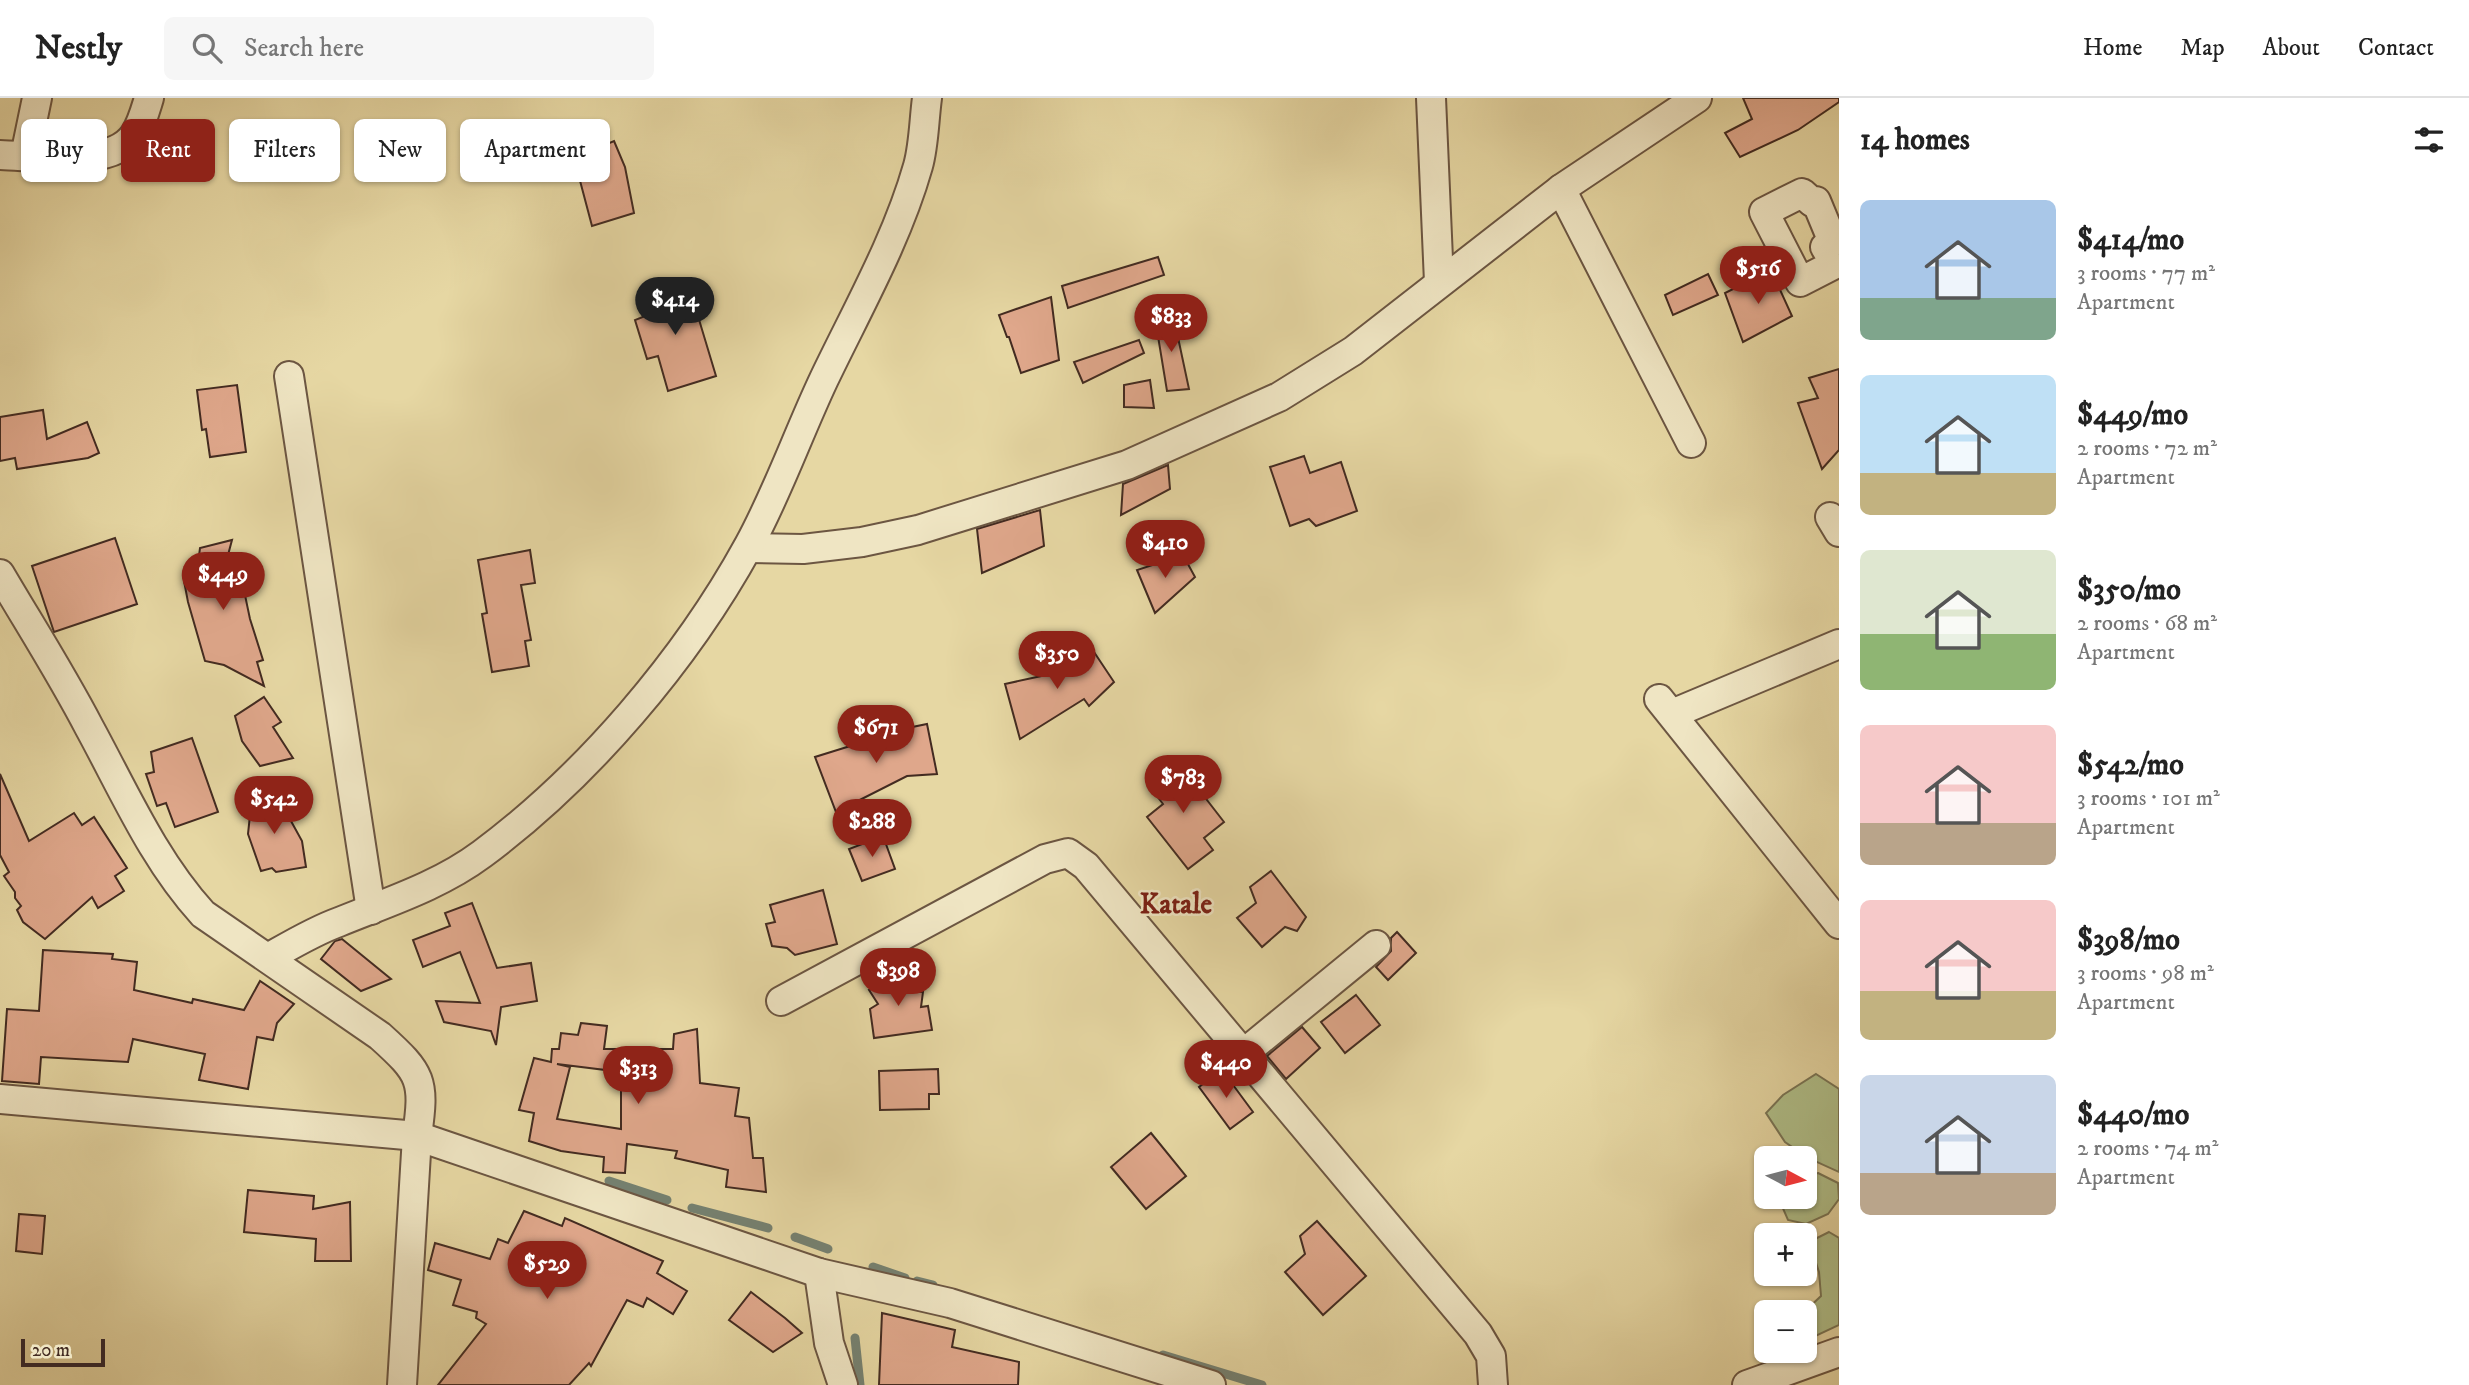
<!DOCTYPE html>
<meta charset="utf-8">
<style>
:root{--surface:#fff;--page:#f6f6f6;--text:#222;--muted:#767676;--line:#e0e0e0;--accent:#8f2418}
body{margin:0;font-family:"IM FELL DW Pica",serif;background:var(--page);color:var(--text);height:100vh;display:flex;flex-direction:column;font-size:26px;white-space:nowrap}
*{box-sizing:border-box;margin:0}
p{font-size:23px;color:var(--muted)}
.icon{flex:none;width:38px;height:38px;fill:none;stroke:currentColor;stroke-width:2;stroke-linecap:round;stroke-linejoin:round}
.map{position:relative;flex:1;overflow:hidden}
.sheet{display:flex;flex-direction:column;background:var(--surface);width:630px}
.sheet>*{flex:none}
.banner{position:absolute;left:21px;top:21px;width:665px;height:63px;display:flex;gap:14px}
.needle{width:46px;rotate:97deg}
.fabs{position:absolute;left:1754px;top:1048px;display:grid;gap:14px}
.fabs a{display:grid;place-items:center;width:63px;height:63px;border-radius:10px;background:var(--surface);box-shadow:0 2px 5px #0004;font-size:35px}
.scale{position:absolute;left:21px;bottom:18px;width:84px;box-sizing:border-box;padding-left:7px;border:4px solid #432b21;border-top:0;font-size:19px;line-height:24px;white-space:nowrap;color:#432b21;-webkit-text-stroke:5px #efe5c3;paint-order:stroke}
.price{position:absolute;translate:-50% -60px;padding:0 16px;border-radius:24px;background:var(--accent);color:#fff;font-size:23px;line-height:46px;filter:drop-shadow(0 2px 4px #0008)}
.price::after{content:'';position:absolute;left:50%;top:42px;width:21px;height:16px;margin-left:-10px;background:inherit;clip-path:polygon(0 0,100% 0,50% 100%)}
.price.on{background:#222;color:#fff}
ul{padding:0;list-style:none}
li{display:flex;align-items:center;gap:21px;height:175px;padding:0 21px}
li span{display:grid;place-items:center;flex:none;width:196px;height:140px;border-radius:10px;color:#555}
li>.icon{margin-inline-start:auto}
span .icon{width:84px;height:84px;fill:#fffc;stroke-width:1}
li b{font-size:30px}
h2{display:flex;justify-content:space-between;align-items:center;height:84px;padding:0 21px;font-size:30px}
.tag{padding:0 24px;border-radius:10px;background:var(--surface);box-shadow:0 2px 5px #0004;font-size:24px;line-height:63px}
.tag.on{background:var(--accent);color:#fff}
header{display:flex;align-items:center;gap:42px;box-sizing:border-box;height:98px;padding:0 35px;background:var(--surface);border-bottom:2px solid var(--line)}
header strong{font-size:33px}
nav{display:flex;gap:38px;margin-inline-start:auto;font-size:24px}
.search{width:490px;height:63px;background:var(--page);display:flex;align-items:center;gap:18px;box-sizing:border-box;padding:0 24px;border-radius:10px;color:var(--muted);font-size:26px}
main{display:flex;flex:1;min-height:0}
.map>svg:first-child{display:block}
</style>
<header>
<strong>Nestly</strong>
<div class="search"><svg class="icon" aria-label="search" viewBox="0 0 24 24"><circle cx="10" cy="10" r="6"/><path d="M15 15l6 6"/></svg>Search here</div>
<nav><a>Home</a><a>Map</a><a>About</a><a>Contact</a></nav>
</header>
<main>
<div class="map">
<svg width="1839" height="1287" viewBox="0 0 1839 1287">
<rect width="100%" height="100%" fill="#e6d7a3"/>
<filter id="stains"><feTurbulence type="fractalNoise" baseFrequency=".00286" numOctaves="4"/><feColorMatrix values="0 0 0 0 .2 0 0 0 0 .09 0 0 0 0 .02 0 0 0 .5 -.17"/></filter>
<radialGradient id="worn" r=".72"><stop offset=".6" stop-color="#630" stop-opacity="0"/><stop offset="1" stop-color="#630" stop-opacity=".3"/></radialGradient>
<g fill="#b0bf89" stroke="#7a7555" stroke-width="2">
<polygon points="1816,976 1839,991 1839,1074 1808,1060 1785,1044 1766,1015 1783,997"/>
<polygon points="1818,1075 1838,1085 1839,1101 1828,1116 1806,1126 1788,1122 1778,1099 1804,1099 1804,1079"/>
<polygon points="1829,1134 1839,1140 1839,1227 1807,1242 1804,1241 1804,1214 1821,1198 1819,1174 1809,1144"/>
</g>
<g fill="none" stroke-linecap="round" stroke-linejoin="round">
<g stroke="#758171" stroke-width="9">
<polyline points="609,1083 667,1102"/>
<polyline points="692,1110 768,1130"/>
<polyline points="795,1139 828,1151"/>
<polyline points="873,1169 905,1180"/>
<polyline points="917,1183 933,1187"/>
<polyline points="855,1240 860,1287"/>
<polyline points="1163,1257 1262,1287"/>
</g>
</g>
<g fill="#dfa78b" stroke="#432b21" stroke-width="2" fill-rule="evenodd">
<polygon points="1743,0 1839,0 1839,4 1798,32 1740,59 1725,35 1752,21"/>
<polygon points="614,43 625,69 634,115 592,128 574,60"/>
<polygon points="1158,159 1164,177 1068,210 1062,188"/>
<polygon points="1771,172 1792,218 1743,244 1725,195"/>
<polygon points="1708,176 1718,197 1673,217 1665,197"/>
<polygon points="688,185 716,278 668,293 658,258 647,261 635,222 643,219 637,200"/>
<polygon points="1051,199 1059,262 1021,275 1009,239 1007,239 999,217"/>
<polygon points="1173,216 1189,291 1167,293 1155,220"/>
<polygon points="1139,242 1144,255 1083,285 1074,264"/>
<polygon points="1839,271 1839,352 1822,371 1798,305 1818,300 1809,280"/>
<polygon points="1150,282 1154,310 1124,309 1124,287"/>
<polygon points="237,287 246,354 210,359 206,331 202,332 197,292"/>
<polygon points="43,312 47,341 87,324 99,355 88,360 17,371 15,360 0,363 0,319"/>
<polygon points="1304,358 1310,375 1341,364 1357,413 1316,428 1309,421 1290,428 1270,369"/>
<polygon points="1168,367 1170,391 1121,417 1123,386"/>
<polygon points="1040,412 1044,448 982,475 977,431"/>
<polygon points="115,440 137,506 54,534 32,468"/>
<polygon points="232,442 228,457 237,459 250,521 263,562 257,564 264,588 224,567 205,563 188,504 184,483 199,458 200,450"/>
<polygon points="530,452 535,485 521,487 531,542 525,543 529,568 492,574 482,516 487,515 478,462"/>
<polygon points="1183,457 1195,479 1155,515 1137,472"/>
<polygon points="1090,548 1114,584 1089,608 1084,601 1020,641 1005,586 1046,577"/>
<polygon points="264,599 281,624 273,629 293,660 260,668 242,643 235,618"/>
<polygon points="927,626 937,676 907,678 836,714 815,659 889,636 888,634"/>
<polygon points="192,640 218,714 175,729 166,705 157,708 146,676 154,674 151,654"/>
<polygon points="1176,662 1224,724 1204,740 1213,752 1188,771 1147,719 1163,706 1147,685"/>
<polygon points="0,676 29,743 74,715 82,727 94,719 127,770 115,778 124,793 98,810 92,799 45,841 23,824 17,812 21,808 15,800 15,794 4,778 9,774 0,757"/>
<polygon points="271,691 279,713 286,714 302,743 306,769 276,774 272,770 261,773 248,736 252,699"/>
<polygon points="883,738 895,771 862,783 849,751"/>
<polygon points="1271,773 1306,819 1297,833 1285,829 1262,849 1237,820 1256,805 1250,789"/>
<polygon points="823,792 837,846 795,857 787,850 772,848 766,826 775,824 770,807"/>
<polygon points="472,805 497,870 531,865 537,903 501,909 496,947 491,933 444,924 436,903 480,905 460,854 423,869 413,842 450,828 445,815"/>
<polygon points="1397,834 1416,855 1388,882 1376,869 1391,853 1391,840"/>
<polygon points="342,841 391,881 361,893 321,861 335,843"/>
<polygon points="43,852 113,856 112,861 137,864 134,892 192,905 193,901 244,912 260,883 294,906 277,925 273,942 257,939 248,991 199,982 205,956 133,941 128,964 41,959 39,986 2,983 7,911 39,913"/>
<polygon points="905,873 909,893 923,894 921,909 928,908 932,932 874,940 870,911 878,906 869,892 875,889 875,880"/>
<polygon points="1356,897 1380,927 1345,955 1321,924"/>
<path d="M581,925L607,928L604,951H673L674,936L697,931L700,985L739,990L735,1018L749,1020L753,1060H763L766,1094L726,1089L728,1072L675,1060L677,1053L627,1046L625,1075L603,1074L604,1059L561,1053L529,1043L534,1015L519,1012L534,960L551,964L552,951H559L561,935L578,937ZM557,966L621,974V1031L557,1021L570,969Z"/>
<polygon points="1302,929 1320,950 1286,981 1267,958"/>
<polygon points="938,971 939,996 929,996 929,1011 880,1012 879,973"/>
<polygon points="1222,972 1253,1014 1230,1031 1199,989"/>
<polygon points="1151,1035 1186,1078 1146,1111 1111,1069"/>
<polygon points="248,1092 314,1098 313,1111 350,1104 351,1163 315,1163 316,1141 244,1134"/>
<polygon points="524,1113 562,1128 565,1120 663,1163 657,1175 687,1193 673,1216 647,1200 643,1209 627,1202 591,1268 589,1265 569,1287 438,1287 486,1226 476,1220 477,1214 453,1207 461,1182 428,1172 435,1145 490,1161 498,1141 508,1145"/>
<polygon points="19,1116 45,1118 42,1156 16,1153"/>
<polygon points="1317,1123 1366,1178 1323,1217 1285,1174 1305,1156 1300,1138"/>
<polygon points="751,1194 785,1220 802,1235 773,1254 729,1222"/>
<polygon points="882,1215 955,1232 952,1249 1019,1264 1018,1287 879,1287"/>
</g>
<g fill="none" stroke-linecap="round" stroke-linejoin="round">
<defs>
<g id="minor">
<polyline points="1431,0 1439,184"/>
<path d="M0,57C37,58 113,71 135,36C142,25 145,13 149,0"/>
<polyline points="25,58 37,0"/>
<polyline points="1561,91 1691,345"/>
<polygon points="1802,95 1812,104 1816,103 1833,144 1825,149 1835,166 1800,184 1764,114"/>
<polyline points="289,278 371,812"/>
<polyline points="1830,419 1839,434"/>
<polyline points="748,450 803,451 862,444 918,432 1127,367 1279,299 1353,253 1561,91 1697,0"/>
<path d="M0,476C30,527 62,577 89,629C124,693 153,761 203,816L380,938C422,976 425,982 417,1038L402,1287"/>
<polyline points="1659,601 1839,826"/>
<polyline points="1672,616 1839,546"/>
<path d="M268,860C291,847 314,833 339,824C388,804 439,788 482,756C587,678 686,562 749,447C778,394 798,336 824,281C857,212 897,142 918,68C924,47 924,22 927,0"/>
<polyline points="781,903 1045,761 1068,755 1086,768 1478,1236 1491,1258 1493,1287"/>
<polyline points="1243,956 1376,847"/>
<polyline points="0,1001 417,1038 819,1175 950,1205 1211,1287"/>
<polyline points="819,1175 829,1245 843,1287"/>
<polyline points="1747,1287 1839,1254"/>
</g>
</defs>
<use href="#minor" stroke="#6c5642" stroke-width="32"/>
<use href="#minor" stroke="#efe5c3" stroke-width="28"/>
</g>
<g text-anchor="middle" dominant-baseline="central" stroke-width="5" stroke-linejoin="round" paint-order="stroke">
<g font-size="28" font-weight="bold" fill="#7a1f14" stroke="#efe5c3">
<text x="1176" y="806">Katale</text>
</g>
</g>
<rect width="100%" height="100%" filter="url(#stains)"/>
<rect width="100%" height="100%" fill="url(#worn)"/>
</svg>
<div class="fabs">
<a><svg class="needle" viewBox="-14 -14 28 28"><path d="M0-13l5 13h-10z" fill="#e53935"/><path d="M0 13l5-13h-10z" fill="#767676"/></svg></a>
<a>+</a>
<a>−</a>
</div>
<div class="scale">20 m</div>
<b class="price" style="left:1758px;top:208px">$516</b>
<b class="price on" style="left:675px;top:239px">$414</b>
<b class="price" style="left:1171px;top:256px">$833</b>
<b class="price" style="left:1165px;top:482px">$410</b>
<b class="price" style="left:223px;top:514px">$449</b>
<b class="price" style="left:1057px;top:593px">$350</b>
<b class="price" style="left:876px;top:667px">$671</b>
<b class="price" style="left:1183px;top:717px">$783</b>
<b class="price" style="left:274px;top:738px">$542</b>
<b class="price" style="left:872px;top:761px">$288</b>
<b class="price" style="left:898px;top:910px">$398</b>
<b class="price" style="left:1226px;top:1002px">$440</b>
<b class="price" style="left:638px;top:1008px">$313</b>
<b class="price" style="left:547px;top:1203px">$529</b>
<div class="banner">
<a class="tag">Buy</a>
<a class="tag on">Rent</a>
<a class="tag">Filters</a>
<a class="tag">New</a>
<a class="tag">Apartment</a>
</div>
</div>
<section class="sheet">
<h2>14 homes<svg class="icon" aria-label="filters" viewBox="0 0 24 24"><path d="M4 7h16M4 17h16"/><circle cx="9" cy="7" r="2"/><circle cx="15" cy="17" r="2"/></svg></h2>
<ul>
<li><span style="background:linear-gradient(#a9c7e8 70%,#7fa58c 0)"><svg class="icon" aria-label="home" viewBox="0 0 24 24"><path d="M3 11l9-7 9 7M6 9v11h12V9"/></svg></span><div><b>$414/mo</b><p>3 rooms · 77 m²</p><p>Apartment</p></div></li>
<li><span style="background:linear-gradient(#bfe0f5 70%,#c2b280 0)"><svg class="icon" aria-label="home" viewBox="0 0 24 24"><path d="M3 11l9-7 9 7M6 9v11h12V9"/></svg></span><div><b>$449/mo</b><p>2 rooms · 72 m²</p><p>Apartment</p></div></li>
<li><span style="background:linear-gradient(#dfe7d0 60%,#8fb573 0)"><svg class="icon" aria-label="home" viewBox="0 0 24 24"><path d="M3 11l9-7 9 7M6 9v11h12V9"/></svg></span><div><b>$350/mo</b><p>2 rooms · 68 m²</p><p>Apartment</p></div></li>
<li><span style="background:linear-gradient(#f6c9c9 70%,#b9a48a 0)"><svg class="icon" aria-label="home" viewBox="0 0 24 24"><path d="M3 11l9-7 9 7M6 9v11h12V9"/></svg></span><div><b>$542/mo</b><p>3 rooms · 101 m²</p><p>Apartment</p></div></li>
<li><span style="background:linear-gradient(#f6c9c9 65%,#c2b280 0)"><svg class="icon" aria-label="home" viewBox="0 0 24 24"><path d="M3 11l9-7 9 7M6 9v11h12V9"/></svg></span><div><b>$398/mo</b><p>3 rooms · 98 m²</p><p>Apartment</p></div></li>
<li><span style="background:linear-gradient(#c9d6e8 70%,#b9a48a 0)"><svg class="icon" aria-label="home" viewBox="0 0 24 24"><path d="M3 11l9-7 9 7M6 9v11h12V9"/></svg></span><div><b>$440/mo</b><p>2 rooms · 74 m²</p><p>Apartment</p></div></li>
</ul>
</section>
</main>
